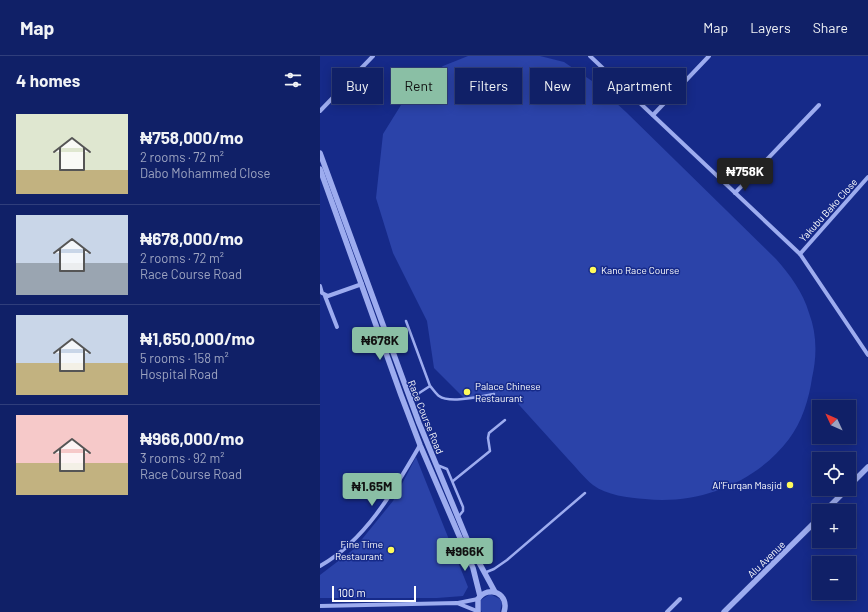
<!DOCTYPE html>
<meta charset="utf-8">
<style>
:root{--surface:#102067;--page:#19286d;--text:#f1f3f6;--muted:#9ca3c0;--line:#303e7b;--accent:#8abfa5}
body{margin:0;font-family:Barlow,sans-serif;background:var(--page);color:var(--text);height:100vh;display:flex;flex-direction:column;font-size:15px;white-space:nowrap}
*{box-sizing:border-box;margin:0}
p{font-size:13px;color:var(--muted)}
.icon{flex:none;width:22px;height:22px;fill:none;stroke:currentColor;stroke-width:2;stroke-linecap:round;stroke-linejoin:round}
.map{position:relative;flex:1;overflow:hidden}
.details{display:flex;flex-direction:column;background:var(--surface);width:320px}
.details>*{flex:none}
.banner{position:absolute;left:12px;top:12px;width:380px;height:36px;display:flex;gap:8px}
.needle{width:26px;rotate:314deg}
.controls{position:absolute;left:492px;top:344px;display:grid;gap:8px}
.controls a{display:grid;place-items:center;width:44px;height:44px;border-radius:0px;background:var(--surface);box-shadow:0 2px 10px #0003,0 0 0 1px var(--line);font-size:20px}
.scale{position:absolute;left:12px;bottom:10px;width:84px;box-sizing:border-box;padding-left:4px;border:2px solid #fff;border-top:0;font-size:11px;line-height:14px;white-space:nowrap;color:#fff;-webkit-text-stroke:3px #162a89;paint-order:stroke}
.price{position:absolute;translate:-50% -34px;padding:0 9px;border-radius:4px;background:var(--accent);color:#111;font-size:13px;line-height:26px;filter:drop-shadow(0 1px 2px #0008)}
.price::after{content:'';position:absolute;left:50%;top:24px;width:12px;height:9px;margin-left:-6px;background:inherit;clip-path:polygon(0 0,100% 0,50% 100%)}
.price.on{background:#222;color:#fff}
ul{padding:0;list-style:none}
li{display:flex;align-items:center;gap:12px;height:100px;padding:0 16px}
li+li{border-top:1px solid var(--line)}
li span{display:grid;place-items:center;flex:none;width:112px;height:80px;border-radius:0px;color:#555}
li>.icon{margin-inline-start:auto}
span .icon{width:48px;height:48px;fill:#fffc;stroke-width:1}
li b{font-size:17px}
h2{display:flex;justify-content:space-between;align-items:center;height:48px;padding:0 16px;font-size:17px}
.tag{padding:0 14px;border-radius:0px;background:var(--surface);box-shadow:0 2px 10px #0003,0 0 0 1px var(--line);font-size:14px;line-height:36px}
.tag.on{background:var(--accent);color:#111}
header{display:flex;align-items:center;gap:24px;box-sizing:border-box;height:56px;padding:0 20px;background:var(--surface);border-bottom:1px solid var(--line)}
header strong{font-size:19px}
nav{display:flex;gap:22px;margin-inline-start:auto;font-size:14px}
main{display:flex;flex:1;min-height:0}
.map>svg:first-child{display:block}
</style>
<header>
<strong>Map</strong>
<nav><a>Map</a><a>Layers</a><a>Share</a></nav>
</header>
<main>
<section class="details">
<h2>4 homes<svg class="icon" aria-label="filters" viewBox="0 0 24 24"><path d="M4 7h16M4 17h16"/><circle cx="9" cy="7" r="2"/><circle cx="15" cy="17" r="2"/></svg></h2>
<ul>
<li><span style="background:linear-gradient(#dfe7d0 70%,#c2b280 0)"><svg class="icon" aria-label="home" viewBox="0 0 24 24"><path d="M3 11l9-7 9 7M6 9v11h12V9"/></svg></span><div><b>₦758,000/mo</b><p>2 rooms · 72 m²</p><p>Dabo Mohammed Close</p></div></li>
<li><span style="background:linear-gradient(#c9d6e8 60%,#9aa5b1 0)"><svg class="icon" aria-label="home" viewBox="0 0 24 24"><path d="M3 11l9-7 9 7M6 9v11h12V9"/></svg></span><div><b>₦678,000/mo</b><p>2 rooms · 72 m²</p><p>Race Course Road</p></div></li>
<li><span style="background:linear-gradient(#c9d6e8 60%,#c2b280 0)"><svg class="icon" aria-label="home" viewBox="0 0 24 24"><path d="M3 11l9-7 9 7M6 9v11h12V9"/></svg></span><div><b>₦1,650,000/mo</b><p>5 rooms · 158 m²</p><p>Hospital Road</p></div></li>
<li><span style="background:linear-gradient(#f6c9c9 60%,#c2b280 0)"><svg class="icon" aria-label="home" viewBox="0 0 24 24"><path d="M3 11l9-7 9 7M6 9v11h12V9"/></svg></span><div><b>₦966,000/mo</b><p>3 rooms · 92 m²</p><p>Race Course Road</p></div></li>
</ul>
</section>
<div class="map">
<svg width="548" height="556" viewBox="0 0 548 556">
<rect width="100%" height="100%" fill="#162a89"/>
<g fill="#2b43a9">
<path d="M148,0H220L244,6L272,25L306,56L456,203C470,219 483,236 489,257C497,278 497,300 492,322C489,343 482,366 469,383C436,427 378,449 325,443C309,442 286,439 273,429C264,422 256,411 248,403C229,382 210,361 191,340L146,344L114,312L107,265L73,197L56,142L63,78L81,49L97,29L123,10Z"/>
<polygon points="96,401 148,531 143,540 117,542 0,542 0,519 34,493 73,445"/>
<polygon points="170,538 180,543 182,547 180,556 162,556 161,554 161,544"/>
</g>
<g fill="none" stroke-linecap="round" stroke-linejoin="round">
<g stroke="#9dacef" stroke-width="2.5">
<polyline points="86,265 110,330 90,343"/>
<path d="M110,330C113,333 116,338 119,340C130,348 161,340 174,338"/>
<polyline points="117,409 127,413 143,451 143,455 139,460"/>
<polyline points="133,425 170,395 168,382 169,377 185,364"/>
<polyline points="164,517 174,513 187,504 265,437"/>
</g>
<g stroke="#9dacef" stroke-width="4">
<polyline points="270,0 480,198 548,299"/>
<polyline points="0,55 53,0"/>
<polyline points="333,59 389,0"/>
<polyline points="415,137 499,49"/>
<polyline points="480,198 548,121"/>
<polyline points="0,230 2,237 8,240 42,228"/>
<polyline points="5,240 17,271"/>
<path d="M0,510C46,484 74,434 100,389"/>
<polyline points="138,547 158,543"/>
<polyline points="0,550 137,547 157,555"/>
<polyline points="347,556 360,543"/>
</g>
<g stroke="#9dacef" stroke-width="5.5">
<polyline points="0,97 99,367 149,488 175,536"/>
<polyline points="0,113 81,339 100,389 153,512 160,540"/>
<polyline points="529,430 548,411"/>
<polyline points="505,455 527,433"/>
<path d="M158,556V543C169,528 190,538 184,556"/>
<polyline points="404,556 499,462"/>
</g>
</g>
<g fill="#fffb5b" stroke="#162a89" stroke-width="1.5">
<circle cx="273" cy="214" r="4"/>
<circle cx="147" cy="336" r="4"/>
<circle cx="470" cy="429" r="4"/>
<circle cx="71" cy="494" r="4"/>
</g>
<g text-anchor="middle" dominant-baseline="central" stroke-width="3" stroke-linejoin="round" paint-order="stroke">
<g font-size="10" fill="#fff" stroke="#162a89">
<text transform="translate(508 154) rotate(-48)">Yakubu Bako Close</text>
<text transform="translate(106 361) rotate(68)">Race Course Road</text>
<text transform="translate(446 503) rotate(-44)">Alu Avenue</text>
</g>
<g font-size="10" fill="#fff" stroke="#162a89" text-anchor="start">
<text x="281" y="214">Kano Race Course</text>
<text x="155" y="330">Palace Chinese<tspan x="155" dy="12">Restaurant</tspan></text>
<text x="462" y="429" text-anchor="end">Al'Furqan Masjid</text>
<text x="63" y="488" text-anchor="end">Fine Time<tspan x="63" dy="12">Restaurant</tspan></text>
</g>
</g>
</svg>
<div class="controls">
<a><svg class="needle" viewBox="-14 -14 28 28"><path d="M0-13l5 13h-10z" fill="#e53935"/><path d="M0 13l5-13h-10z" fill="#9ca3c0"/></svg></a>
<a><svg class="icon" aria-label="locate" viewBox="0 0 24 24"><circle cx="12" cy="12" r="6"/><path d="M12 2v4M12 18v4M2 12h4M18 12h4"/></svg></a>
<a>+</a>
<a>−</a>
</div>
<div class="scale">100 m</div>
<b class="price on" style="left:425px;top:136px">₦758K</b>
<b class="price" style="left:60px;top:305px">₦678K</b>
<b class="price" style="left:52px;top:451px">₦1.65M</b>
<b class="price" style="left:145px;top:516px">₦966K</b>
<div class="banner">
<a class="tag">Buy</a>
<a class="tag on">Rent</a>
<a class="tag">Filters</a>
<a class="tag">New</a>
<a class="tag">Apartment</a>
</div>
</div>
</main>
